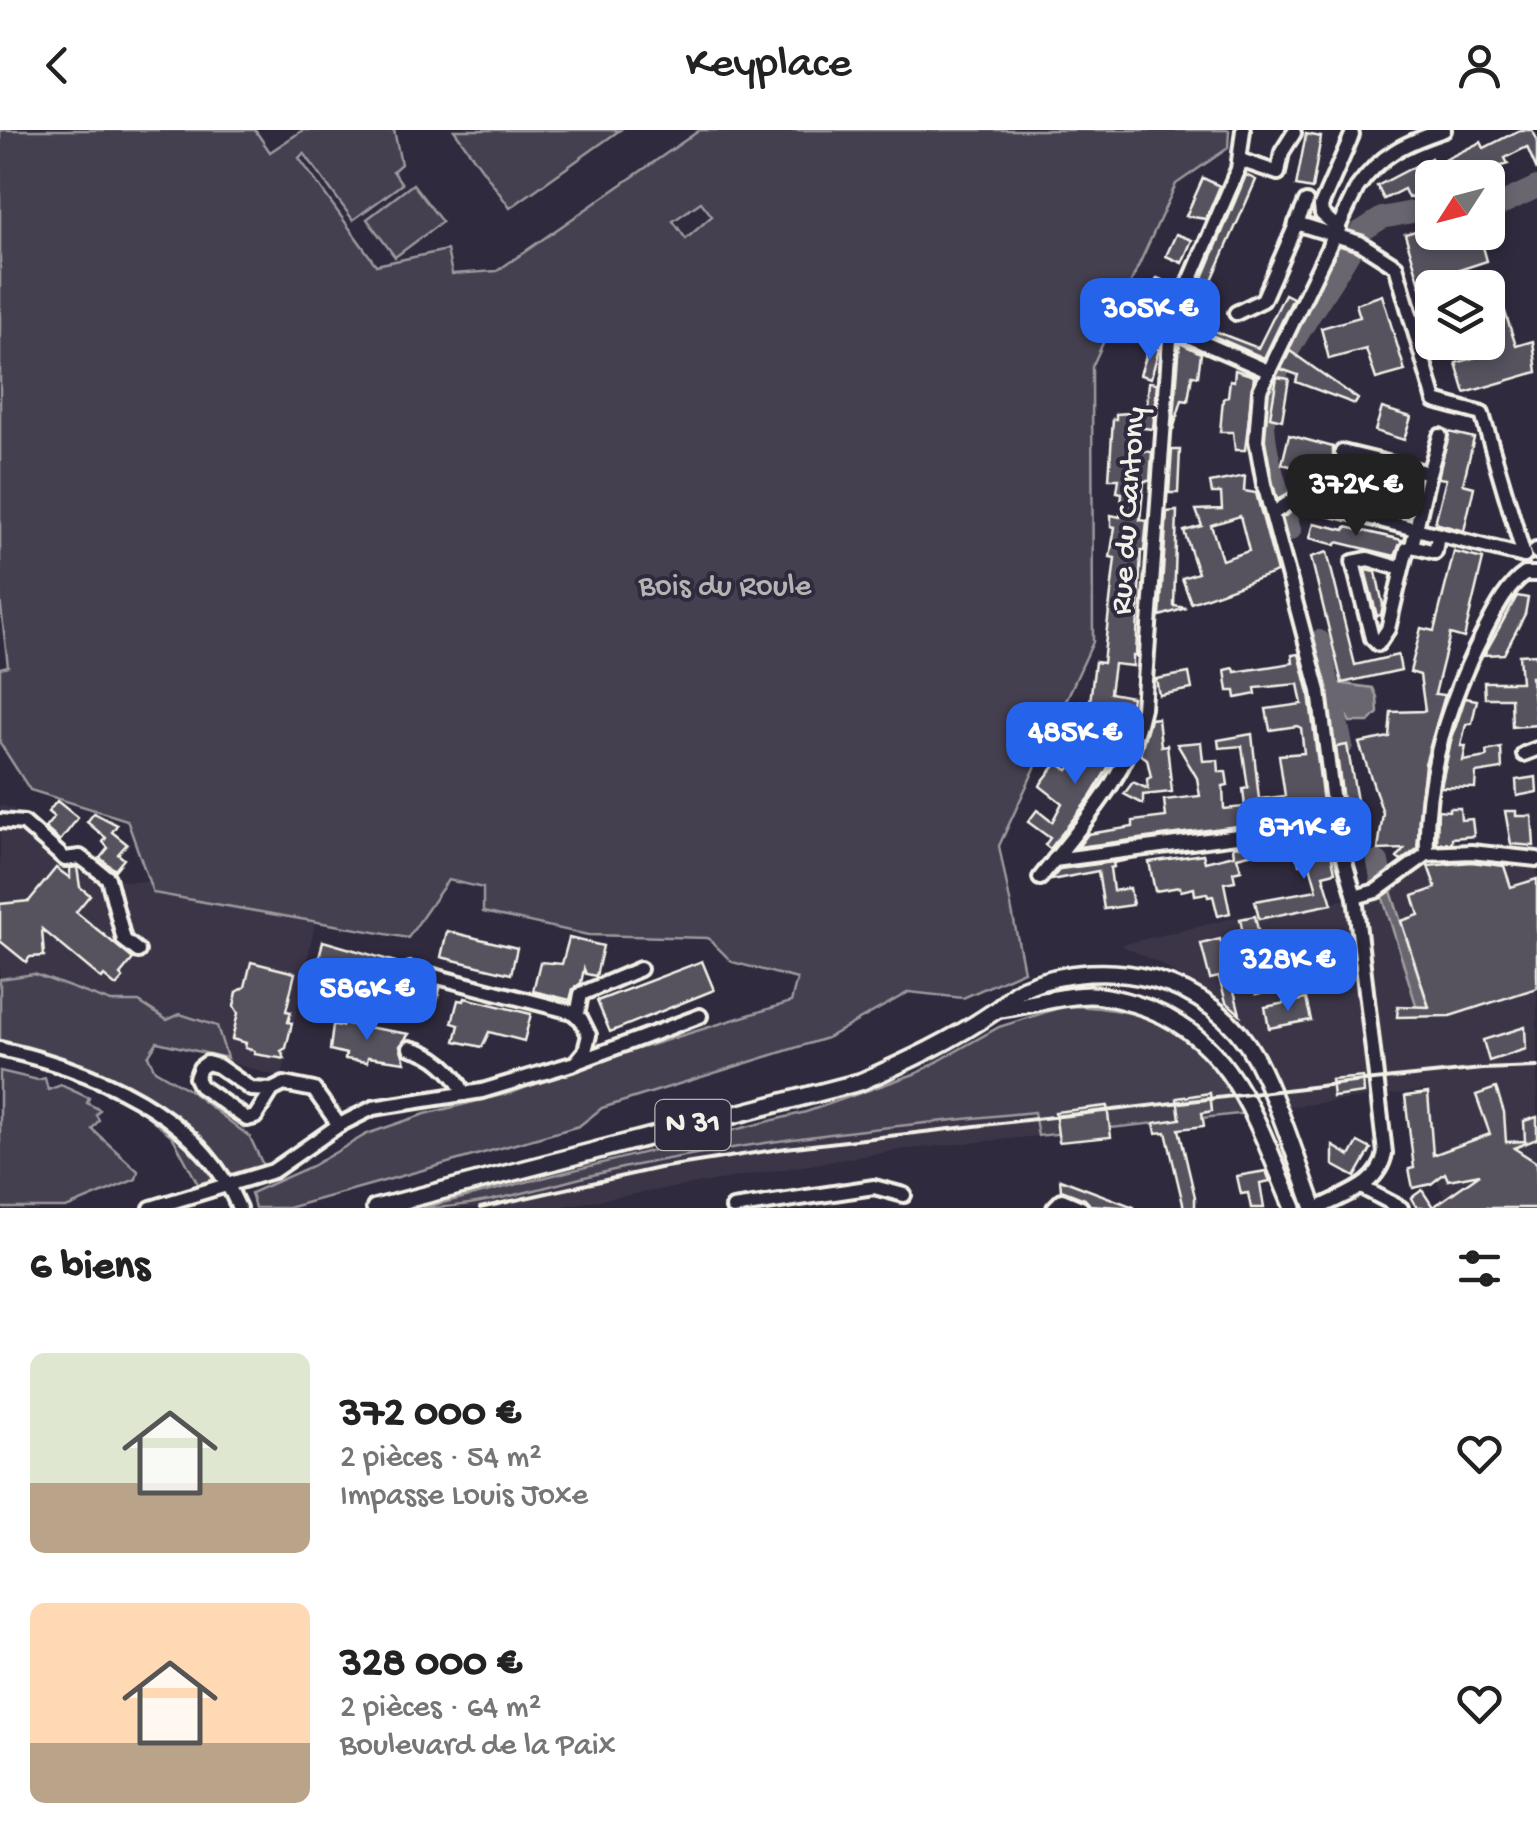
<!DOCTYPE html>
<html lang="fr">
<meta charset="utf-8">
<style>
:root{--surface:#fff;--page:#f2f2f2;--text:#222;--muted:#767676;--accent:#2563eb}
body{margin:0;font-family:"Gochi Hand",sans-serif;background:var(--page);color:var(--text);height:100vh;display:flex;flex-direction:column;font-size:38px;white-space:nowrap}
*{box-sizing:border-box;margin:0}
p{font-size:32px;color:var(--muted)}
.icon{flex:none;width:55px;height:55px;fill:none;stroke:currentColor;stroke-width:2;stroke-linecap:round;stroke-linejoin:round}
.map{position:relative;height:1078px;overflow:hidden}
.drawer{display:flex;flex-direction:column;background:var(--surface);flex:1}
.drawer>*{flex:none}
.needle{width:65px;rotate:234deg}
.controls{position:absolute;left:1415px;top:30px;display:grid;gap:20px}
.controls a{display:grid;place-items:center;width:90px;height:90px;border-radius:15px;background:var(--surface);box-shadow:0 5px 15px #0003;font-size:50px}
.price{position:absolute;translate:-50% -85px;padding:0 22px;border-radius:20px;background:var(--accent);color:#fff;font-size:32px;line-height:65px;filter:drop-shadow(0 2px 5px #0008)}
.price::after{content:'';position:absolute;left:50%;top:60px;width:30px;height:22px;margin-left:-15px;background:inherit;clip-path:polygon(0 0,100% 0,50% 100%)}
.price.selected{background:#222;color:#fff}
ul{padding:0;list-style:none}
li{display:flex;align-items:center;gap:30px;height:250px;padding:0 30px}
li span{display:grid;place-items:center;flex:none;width:280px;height:200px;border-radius:15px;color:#555}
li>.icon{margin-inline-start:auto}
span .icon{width:120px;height:120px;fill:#fffc;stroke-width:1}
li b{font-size:42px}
h2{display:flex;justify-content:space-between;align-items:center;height:120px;padding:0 30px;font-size:42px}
header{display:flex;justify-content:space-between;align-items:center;height:130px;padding:0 30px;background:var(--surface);font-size:45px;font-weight:600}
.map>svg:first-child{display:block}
</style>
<header><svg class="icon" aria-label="back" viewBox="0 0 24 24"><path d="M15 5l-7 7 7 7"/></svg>Keyplace<svg class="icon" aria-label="person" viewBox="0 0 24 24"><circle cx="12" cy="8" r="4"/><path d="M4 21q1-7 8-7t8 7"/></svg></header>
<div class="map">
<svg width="1537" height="1078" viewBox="0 0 1537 1078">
<rect width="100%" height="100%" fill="#2f2a3d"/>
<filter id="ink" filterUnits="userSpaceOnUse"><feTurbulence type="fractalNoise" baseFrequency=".01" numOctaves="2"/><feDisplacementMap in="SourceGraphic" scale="20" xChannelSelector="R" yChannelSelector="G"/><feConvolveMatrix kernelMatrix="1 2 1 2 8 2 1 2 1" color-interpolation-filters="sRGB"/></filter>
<g filter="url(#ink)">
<g fill="#3b3647">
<polygon points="0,675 14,679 68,726 87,724 123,751 149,752 153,763 315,793 282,948 70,885 0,854"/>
<polygon points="1427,724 1537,729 1537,1078 1448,1078 1430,1033 1428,960 1280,978 1264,921 1226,877 1161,834 1120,815 1268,780 1270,786 1365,765"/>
<polygon points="1035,982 1038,1006 899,1020 551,1078 456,1078 633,1036 847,1000"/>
</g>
<g fill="#454050" stroke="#9c989c" stroke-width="2.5" fill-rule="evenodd">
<path d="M0,0H255L270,22L303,0H394L401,34L393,41L402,54L353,90L304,23L299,28L376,135L447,120L452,144L497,141L700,0H1229L1228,18L1176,54L1092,237L1093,512L999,716L1024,841L963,868L909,862L827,908L602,978L579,996L288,1078H255L251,1063L312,1036L367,1004L425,984L514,962L579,937L791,872L797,849L732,832L708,808L588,805L483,782V758L448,750L408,808L153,763L127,690L30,660L0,613V538L8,536L0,469ZM701,72L712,86L686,109L673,91Z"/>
<polygon points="454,0 620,0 510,78"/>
<polygon points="413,54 442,92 395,127 367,89"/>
<polygon points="34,844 111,872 139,872 167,890 180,884 217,896 227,928 157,912 148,926 155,940 189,960 250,1007 263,1035 198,1054 172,1006 125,968 0,916 0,849"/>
<path d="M1065,876C1158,877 1199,906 1248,983L1038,1006L1034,982C900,995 765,1009 632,1036C565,1049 490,1078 422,1078L806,982L917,943L999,897Z"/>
<polygon points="0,941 38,950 45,948 48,960 61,955 89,968 87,973 100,980 96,985 99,990 92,999 138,1041 136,1049 66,1078 0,1078"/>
</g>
<g fill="#6a6670" stroke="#a19ea0" stroke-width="2.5">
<polygon points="1337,553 1373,558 1377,567 1378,583 1369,592 1350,592 1344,582"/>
<polygon points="1390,758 1430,881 1418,881 1382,765"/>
</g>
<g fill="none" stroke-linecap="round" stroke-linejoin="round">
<g stroke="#6a6670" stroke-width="22">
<polyline points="1488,80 1537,57"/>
<path d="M1290,400C1280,366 1266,331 1264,295C1262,239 1336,154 1360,102L1382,88L1432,78"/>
<polyline points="1319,511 1342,615"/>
<polyline points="1378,732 1381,748"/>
</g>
</g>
<g fill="#56525f" stroke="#f4f1e8" stroke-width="2.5" fill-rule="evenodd">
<polygon points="1520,0 1532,0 1537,9 1537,40 1527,17 1505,28 1508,34 1495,38 1500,54 1488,58 1488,48 1432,48 1432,59 1408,68 1404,59 1384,69 1377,56 1431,28 1434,35 1481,12 1484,18"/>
<polygon points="1306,4 1321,7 1312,59 1296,56"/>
<polygon points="1246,45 1256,50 1193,193 1258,218 1285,164 1293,168 1264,228 1184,193"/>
<polygon points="1203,48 1220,56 1206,89 1186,86"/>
<polygon points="1432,96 1438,112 1479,102 1487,131 1450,143 1454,158 1432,158 1432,186 1430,187 1405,104"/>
<polygon points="1176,104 1192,110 1182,133 1166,126"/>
<polygon points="1157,148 1172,154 1161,180 1146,173"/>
<polygon points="1382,165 1405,241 1376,249 1366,219 1329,229 1321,198 1360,187 1356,174"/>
<polygon points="1504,179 1516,216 1533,211 1537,242 1465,263 1456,233 1486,224 1483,212 1488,212 1488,183"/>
<polygon points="1180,213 1201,223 1198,246 1192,245 1188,271 1182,270 1173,300"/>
<polygon points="1149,217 1159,219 1151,248 1140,245"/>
<polygon points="1290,221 1358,269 1355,274 1296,252 1298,245 1281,239"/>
<polygon points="1235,240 1254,246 1245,320 1235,320 1233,302 1220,302 1223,269 1228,266 1230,250 1234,251"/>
<polygon points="1277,247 1289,249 1282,290 1270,287"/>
<polygon points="1149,252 1157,253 1153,299 1134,297 1133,320 1152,322 1150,351 1144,351 1140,390 1147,391 1144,421 1141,421 1136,526 1133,526 1133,536 1114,534 1110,563 1132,567 1129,586 1089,580 1095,532 1103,533 1115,428 1110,427 1115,397 1111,396 1111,385 1120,387 1122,363 1117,362 1119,349 1109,349 1113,289 1116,289 1116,284 1130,283 1130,277 1147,276"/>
<polygon points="1382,278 1411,287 1404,310 1375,301"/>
<polygon points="1449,302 1474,308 1463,354 1474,357 1464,401 1435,393 1446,349 1438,348"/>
<polygon points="1289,305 1333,317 1333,326 1339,331 1376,340 1375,345 1416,355 1409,384 1368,375 1370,365 1325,353 1327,345 1282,334"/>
<polygon points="1172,320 1180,320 1178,363 1169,363"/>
<path d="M1245,346L1244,361L1256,363L1277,442L1191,473L1182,448L1198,443L1184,401L1202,396L1196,380L1222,379L1221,363H1212L1210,353ZM1240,386L1249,421L1222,430L1211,395Z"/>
<polygon points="1177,381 1174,476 1186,478 1160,486 1167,382"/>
<polygon points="1314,393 1345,400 1346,397 1402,410 1395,426 1337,412 1336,415 1310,408"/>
<polygon points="1327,422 1355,535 1398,525 1401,540 1342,553 1311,427"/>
<polygon points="1454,422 1483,429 1464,508 1450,504 1435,564 1445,565 1425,634 1417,719 1401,731 1397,728 1404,719 1378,720 1383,683 1359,613 1389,607 1391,582 1425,581 1420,545 1410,542 1421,498 1434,501"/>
<polygon points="1365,440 1376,442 1383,475 1381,485 1377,486"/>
<polygon points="1517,466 1528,468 1525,484 1504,524 1484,525"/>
<polygon points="1299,524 1309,563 1324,680 1320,685 1078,717 1088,704 1133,697 1133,691 1166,687 1164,670 1200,666 1197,648 1177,614 1201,612 1203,631 1218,630 1219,642 1226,642 1228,655 1223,656 1224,679 1245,677 1243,659 1248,658 1242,616 1219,618 1218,610 1252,604 1259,669 1285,666 1279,625 1304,623 1301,598 1297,596 1270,600 1266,579 1302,574 1298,554 1255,558 1256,564 1236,568 1235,561 1228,561 1225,540 1234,538 1235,542 1293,533 1292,525"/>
<polygon points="1536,524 1537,547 1531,547 1537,595 1512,597 1511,568 1485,568 1484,552 1521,552 1519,525"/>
<polygon points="1189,543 1192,559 1159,565 1156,549"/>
<polygon points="1465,568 1477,570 1472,593 1466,594 1461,616 1466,616 1463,631 1487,627 1486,621 1501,618 1502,639 1476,643 1475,658 1441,657 1451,611"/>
<polygon points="1158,588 1161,616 1167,615 1172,662 1143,665 1143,674 1124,664 1133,652 1148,659 1147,649 1151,647 1147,629 1140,624 1150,589"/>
<polygon points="1113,595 1125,603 1118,621 1091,666 1050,719 1045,715 1050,708 1028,692 1037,680 1052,692 1062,673 1040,656 1042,652 1057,633 1068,640 1087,618 1103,627 1113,608 1110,606"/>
<polygon points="1347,615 1358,676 1344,678 1336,617"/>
<polygon points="1536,647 1537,662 1517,666 1516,650"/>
<polygon points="57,671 78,688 60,711 45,698 54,687 48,682"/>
<polygon points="1449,678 1460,678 1461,690 1472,689 1474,706 1452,708 1452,713 1437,714 1438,680 1449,681"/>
<polygon points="1505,681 1516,681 1516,686 1532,686 1534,716 1511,714"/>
<polygon points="94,683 117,695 112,702 127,714 118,724 124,729 115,740 100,728 108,718 103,712 106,708 87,692"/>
<polygon points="1327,704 1335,742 1323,745 1332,774 1259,789 1255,771 1317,760 1309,732 1299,734 1295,716"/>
<polygon points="1301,708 1287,723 1253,723 1237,727 1241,740 1233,742 1235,751 1224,753 1230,783 1218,786 1213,766 1208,767 1207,763 1195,765 1194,758 1181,761 1180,757 1155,761 1149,732 1203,724 1205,732 1234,725 1233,717"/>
<polygon points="1128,730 1113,733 1114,737 1110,738 1113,761 1130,758 1133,775 1104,779 1098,741 1051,750 1060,739"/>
<polygon points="1471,732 1504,736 1511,757 1537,749 1537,858 1450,886 1397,887 1398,876 1429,877 1401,791 1419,785 1413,766 1436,758 1428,736"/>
<polygon points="77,737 80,757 90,765 76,782 133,829 120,845 123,848 116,856 104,846 102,849 42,799 44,826 30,827 26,832 0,811 0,774 29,771 56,738 70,748 70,738"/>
<polygon points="1255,786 1263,824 1340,808 1348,846 1319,852 1317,844 1269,853 1271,861 1256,864 1253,848 1232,853 1240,884 1226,872 1219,847 1210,849 1201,814 1220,809 1228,837 1249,831 1240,789"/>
<polygon points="447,801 517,818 511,844 441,827"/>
<polygon points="569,808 603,816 596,846 586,844 584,839 581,853 573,859 570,870 533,861 540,832 562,834"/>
<polygon points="323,811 396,832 390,858 353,850 352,854 345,853 344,856 319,850 321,842 316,841"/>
<polygon points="702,831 714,860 610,902 597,871"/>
<polygon points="251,832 295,843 286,881 291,882 288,892 292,893 286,918 281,921 285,929 254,924 255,921 245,918 246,913 232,909 238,883 234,876 237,862 245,857"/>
<polygon points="465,868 531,884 524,911 489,902 482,917 455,911 459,895 452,893 458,870 464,871"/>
<polygon points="1306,869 1311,890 1269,898 1265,877"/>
<polygon points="342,893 409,904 400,916 405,932 368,927 367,932 345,929 346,924 330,920 333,895 342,896"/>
<polygon points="1525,897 1526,919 1489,931 1483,910"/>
<polygon points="1363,947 1364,963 1333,967 1331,950"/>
<polygon points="1496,958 1504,982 1506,1012 1525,1011 1524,991 1537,987 1537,1009 1514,1018 1537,1033 1537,1078 1417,1078 1411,1068 1422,1060 1433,1077 1480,1044 1448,1050 1445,1043 1431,1054 1413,1058 1409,1039 1414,1038 1405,966 1428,963 1433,1025 1490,1004 1476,965"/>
<polygon points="1210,963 1212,981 1202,983 1204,996 1179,999 1195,1067 1195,1078 1184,1078 1166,1002 1156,1003 1154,993 1180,989 1177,968"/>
<polygon points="1107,976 1111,1007 1059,1012 1055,982"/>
<polygon points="1358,1012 1371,1019 1355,1047 1333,1035 1333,1016 1350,1026"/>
<polygon points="1266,1041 1270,1051 1260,1053 1264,1078 1251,1078 1248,1063 1241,1064 1237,1046"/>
<polygon points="1060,1049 1134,1077 1134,1078 1090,1075 1085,1069 1061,1060"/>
</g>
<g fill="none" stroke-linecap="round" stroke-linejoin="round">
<defs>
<g id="minor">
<polyline points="1240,30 1278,43 1282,22 1294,3"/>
<polyline points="1296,93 1360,113 1396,136 1435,271 1482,284 1524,426"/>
<polyline points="1339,99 1322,84 1321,76 1352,5"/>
<polyline points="1236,183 1263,170 1306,72"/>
<polyline points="1172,199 1268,241"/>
<polyline points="1342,322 1429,343 1412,416 1435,422 1438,406"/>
<polyline points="1429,343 1440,306"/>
<polyline points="1272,384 1295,369 1524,426"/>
<polyline points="1536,420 1537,422"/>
<polyline points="1402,439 1388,499 1378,514 1372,508 1353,432 1368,429 1402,439 1407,419 1412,416"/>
<polyline points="1524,624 1537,619"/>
<polyline points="0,691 24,693 65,729 80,727 108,748 124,810 138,821"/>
<path d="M1427,724C1424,644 1449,569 1485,500C1495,481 1507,456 1525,444H1537"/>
<polyline points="1054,730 1336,693"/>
<path d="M1040,748C1082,694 1129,646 1143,578L1170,209L1176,184L1238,39L1243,0"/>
<polyline points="1355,767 1376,761 1427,724 1471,722 1537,729"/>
<polyline points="577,886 581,864 640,839"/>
<path d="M410,918C434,923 455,942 464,964"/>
<path d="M0,919C94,940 199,983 239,1078"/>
<polyline points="577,932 700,886"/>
<polyline points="272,960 255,987 247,989 200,956 196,948 200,938 207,933 218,936 251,959 272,960 284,954 314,960 339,995"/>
<polyline points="1361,1057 1401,1078"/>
<polyline points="151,1078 273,1041 339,995 373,978 482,961 575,933 585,921 589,905 581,889 572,882 411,840 404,843 401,859 406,867 421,871 429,867 434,846"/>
<polyline points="733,1078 874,1057 904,1065"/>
<polyline points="1054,1078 1062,1070 1081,1078"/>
<path d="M1319,1078C1345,1064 1379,1056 1385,1023L1355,767L1337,704L1319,561L1264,354L1256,310L1260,260L1357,58C1381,24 1405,13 1444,0"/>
</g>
<g id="major">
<path d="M998,879C1029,876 1060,865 1090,865C1105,865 1121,870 1135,874C1233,904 1257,993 1293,1078"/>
<path d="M375,1078L860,952C906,932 953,910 995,881C1006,874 1010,864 1024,858C1106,824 1212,846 1256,929C1280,976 1296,1029 1314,1078"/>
</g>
</defs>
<use href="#minor" stroke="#f4f1e8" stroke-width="20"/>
<use href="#major" stroke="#f4f1e8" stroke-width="22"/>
<use href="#minor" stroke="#2f2a3d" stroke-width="12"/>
<use href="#major" stroke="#2f2a3d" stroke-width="15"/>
<polyline stroke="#f4f1e8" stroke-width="4" points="480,1078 659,1038 786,1018 1354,952 1482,939 1537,937"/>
</g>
</g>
<g text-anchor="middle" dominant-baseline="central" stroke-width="8" stroke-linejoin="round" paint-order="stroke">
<rect fill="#2f2a3d" stroke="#b9b5b5" stroke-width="2.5" x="655.5" y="970" width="75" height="50" rx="8"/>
<g font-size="30" font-weight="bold" fill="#f4f1e8">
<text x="693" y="995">N 31</text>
</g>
<g font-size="32" fill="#f4f1e8" stroke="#2f2a3d">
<text transform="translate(1130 381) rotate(-86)">Rue du Cantony</text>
</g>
<g font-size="32" fill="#b7b3b3" stroke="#2f2a3d">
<text x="725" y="458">Bois du Roule</text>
</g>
</g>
</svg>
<div class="controls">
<a><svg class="needle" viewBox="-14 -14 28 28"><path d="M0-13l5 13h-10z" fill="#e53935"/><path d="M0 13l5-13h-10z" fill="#767676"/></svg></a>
<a><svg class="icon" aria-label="layers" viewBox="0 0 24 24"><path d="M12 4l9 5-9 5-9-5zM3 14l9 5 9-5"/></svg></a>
</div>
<b class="price" style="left:1150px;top:233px">305K €</b>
<b class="price selected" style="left:1356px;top:409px">372K €</b>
<b class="price" style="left:1075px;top:657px">485K €</b>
<b class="price" style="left:1304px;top:752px">871K €</b>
<b class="price" style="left:1288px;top:884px">328K €</b>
<b class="price" style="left:367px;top:913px">586K €</b>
</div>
<section class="drawer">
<h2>6 biens<svg class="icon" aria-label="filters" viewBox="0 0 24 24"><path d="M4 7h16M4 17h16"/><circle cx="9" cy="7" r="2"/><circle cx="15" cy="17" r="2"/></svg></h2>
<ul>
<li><span style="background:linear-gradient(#dfe7d0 65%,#b9a48a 0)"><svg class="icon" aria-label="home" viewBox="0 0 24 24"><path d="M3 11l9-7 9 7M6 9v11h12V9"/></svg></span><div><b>372 000 €</b><p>2 pièces · 54 m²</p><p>Impasse Louis Joxe</p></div><svg class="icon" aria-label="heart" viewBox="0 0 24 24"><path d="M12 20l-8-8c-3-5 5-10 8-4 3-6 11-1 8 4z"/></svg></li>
<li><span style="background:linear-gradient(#ffd9b3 70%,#b9a48a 0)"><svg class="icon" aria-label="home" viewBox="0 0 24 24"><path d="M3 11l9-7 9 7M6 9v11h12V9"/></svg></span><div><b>328 000 €</b><p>2 pièces · 64 m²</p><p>Boulevard de la Paix</p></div><svg class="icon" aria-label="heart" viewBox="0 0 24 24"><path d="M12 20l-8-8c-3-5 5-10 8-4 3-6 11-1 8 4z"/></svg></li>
</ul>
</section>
